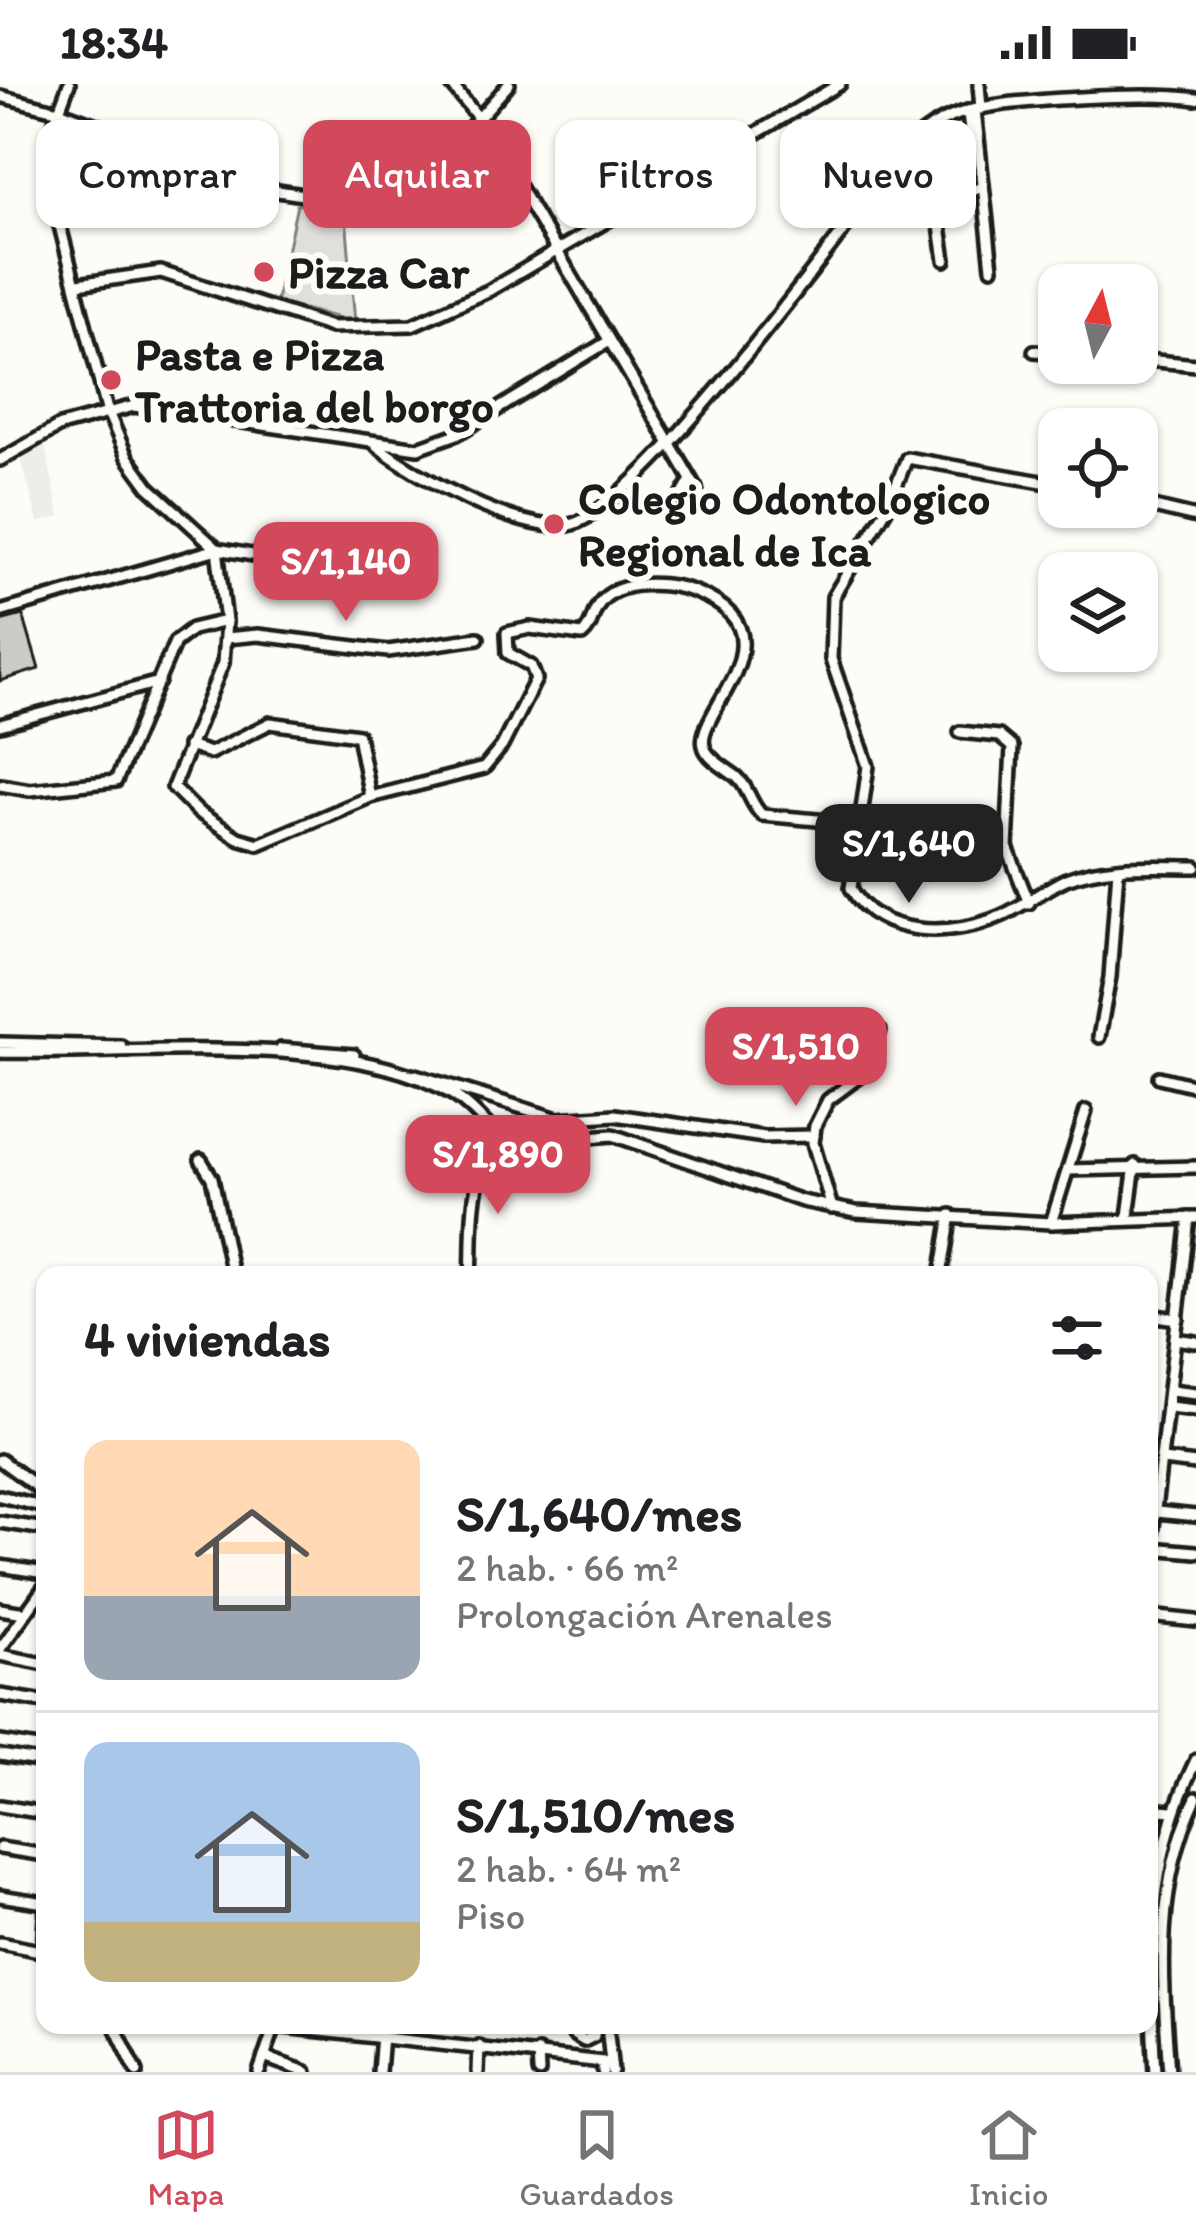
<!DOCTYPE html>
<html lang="es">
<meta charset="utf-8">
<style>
:root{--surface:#fff;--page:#f6f6f6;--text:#202124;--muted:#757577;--line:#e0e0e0;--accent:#d1495b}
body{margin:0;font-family:Itim,sans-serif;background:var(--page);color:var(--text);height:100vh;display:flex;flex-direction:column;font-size:45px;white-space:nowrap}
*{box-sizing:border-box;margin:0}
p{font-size:39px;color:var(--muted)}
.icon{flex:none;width:66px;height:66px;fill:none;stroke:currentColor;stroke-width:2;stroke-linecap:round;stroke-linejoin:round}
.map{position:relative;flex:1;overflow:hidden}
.panel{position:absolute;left:36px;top:1182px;width:1122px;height:768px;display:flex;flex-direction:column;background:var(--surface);border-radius:24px;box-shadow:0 3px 9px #0004}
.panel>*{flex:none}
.guide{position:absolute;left:36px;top:36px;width:1125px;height:108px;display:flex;gap:24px}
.needle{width:78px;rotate:7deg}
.buttons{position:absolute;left:1038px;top:180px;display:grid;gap:24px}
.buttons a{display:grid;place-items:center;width:120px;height:120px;border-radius:24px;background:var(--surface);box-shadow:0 3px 9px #0004;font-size:60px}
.price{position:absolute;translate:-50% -102px;padding:0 27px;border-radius:24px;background:var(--accent);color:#fff;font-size:39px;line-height:78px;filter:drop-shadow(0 3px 6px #0008)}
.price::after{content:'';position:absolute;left:50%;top:72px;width:36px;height:27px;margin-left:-18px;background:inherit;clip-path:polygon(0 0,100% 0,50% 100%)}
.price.active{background:#222;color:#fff}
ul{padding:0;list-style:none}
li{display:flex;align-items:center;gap:36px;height:300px;padding:0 48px}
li+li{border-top:3px solid var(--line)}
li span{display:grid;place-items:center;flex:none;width:336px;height:240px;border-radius:24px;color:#555}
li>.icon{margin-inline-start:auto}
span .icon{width:144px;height:144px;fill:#fffc;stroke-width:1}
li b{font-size:51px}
h2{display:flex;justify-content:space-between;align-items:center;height:144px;padding:0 48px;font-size:51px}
.tag{padding:0 42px;border-radius:24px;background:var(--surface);box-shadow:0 3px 9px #0004;font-size:42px;line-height:108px}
.tag.active{background:var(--accent);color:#fff}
.status{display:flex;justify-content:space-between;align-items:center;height:84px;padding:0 60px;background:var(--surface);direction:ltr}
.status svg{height:33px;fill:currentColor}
.tabs{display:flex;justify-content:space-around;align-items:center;height:168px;border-top:3px solid var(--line);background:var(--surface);font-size:33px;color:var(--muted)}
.tabs a{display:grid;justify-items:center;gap:6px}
.tabs .active{color:var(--accent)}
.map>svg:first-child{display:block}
</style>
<div class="status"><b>18:34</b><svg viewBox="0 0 49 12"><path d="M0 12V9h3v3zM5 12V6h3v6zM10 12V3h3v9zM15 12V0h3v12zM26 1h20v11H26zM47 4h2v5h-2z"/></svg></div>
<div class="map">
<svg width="1196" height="1988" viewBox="0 0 1196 1988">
<rect width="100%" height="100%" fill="#fdfcf7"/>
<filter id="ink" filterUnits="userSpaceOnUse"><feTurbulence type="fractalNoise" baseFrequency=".00833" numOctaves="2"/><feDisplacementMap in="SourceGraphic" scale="24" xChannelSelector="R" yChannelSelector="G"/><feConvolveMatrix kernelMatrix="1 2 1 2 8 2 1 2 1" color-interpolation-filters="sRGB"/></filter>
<g filter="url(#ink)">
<g fill="#eeede9">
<polygon points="348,39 370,39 375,97 345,108"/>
<polygon points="44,358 60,433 38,439 21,374"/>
</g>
<polygon fill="#e0dfdb" stroke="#7e7e7c" stroke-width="3" points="297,121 345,121 355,238 276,218"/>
<polygon fill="#cccbc8" stroke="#1c1c1c" stroke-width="3" points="23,531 39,585 0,597 0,537"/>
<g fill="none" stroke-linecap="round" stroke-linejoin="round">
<defs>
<g id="minor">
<polyline points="69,0 48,56 47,91 107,326 127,373 149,403 217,465 418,499"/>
<polyline points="451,0 480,36 696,404 699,418 690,423 682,412 691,396"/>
<polyline points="979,0 981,25"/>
<polyline points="0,12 59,27 271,106 323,114 365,104 470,44 509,0"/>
<polyline points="975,26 992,184"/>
<polyline points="968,27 971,59"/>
<polyline points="945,176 940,142 963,109 980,104"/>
<polyline points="78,200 161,188 331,243 412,241 488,207 840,0"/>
<polyline points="1034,267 1059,269"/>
<polyline points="1137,275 1196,281"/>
<path d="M377,362C415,392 520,450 569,441C640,427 849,137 904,67C921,48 943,34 968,27C1011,15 1151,8 1196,15"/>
<polyline points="0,376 60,342 134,322 418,364 457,350 609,257"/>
<path d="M1059,401L907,374L888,422L833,513L831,575L868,682L851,804C878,855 954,853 1001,832C1024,822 1044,805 1066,795C1106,779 1154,783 1196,783"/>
<polyline points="1137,419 1196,433"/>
<path d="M0,528L217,465L226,537L223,579L173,703L198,728L238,754L259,760L370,713L484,684L502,662L536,595L531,582L508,569L507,549L530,544L582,551C593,542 591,531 599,520C618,494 669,498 695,508C801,549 694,628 704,662C707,675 727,685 737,693C749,704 750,720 762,731L862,740"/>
<polyline points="226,554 258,551 388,567 478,554"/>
<polyline points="0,641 159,598"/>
<polyline points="960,648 999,652 1012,663 1007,763 1029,819"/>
<polyline points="188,662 210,669 270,639 358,651 370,713"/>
<polyline points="0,701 30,706 116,697 175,558 192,545 226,537"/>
<polyline points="1099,953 1110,893 1118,785"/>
<polyline points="0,959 121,962"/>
<polyline points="281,965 354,971"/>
<path d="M0,968C125,972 345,945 452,1010C472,1022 489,1044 506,1060L613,1051L802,1117L856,1128L1051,1139L1196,1134"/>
<polyline points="416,991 558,1035 615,1031 764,1053 814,1052"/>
<polyline points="1159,993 1196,1002"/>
<polyline points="201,1076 212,1094 232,1191"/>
<polyline points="1068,1086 1196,1083"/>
<polyline points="832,1124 813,1059 815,1042 828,1016 859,993 880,947"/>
<polyline points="1128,1132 1135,1081"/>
<polyline points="1051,1139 1086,1027"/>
<path d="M471,1191C474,1151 465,1081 506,1060"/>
<polyline points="941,1191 951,1131"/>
<polyline points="1149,1231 1178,1235"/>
<polyline points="1175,1255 1196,1258"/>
<polyline points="1171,1306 1196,1309"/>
<polyline points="1169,1323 1196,1326"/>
<polyline points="0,1376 45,1409"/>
<polyline points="1162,1376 1196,1380"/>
<polyline points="0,1412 45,1423"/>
<polyline points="1157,1428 1196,1432"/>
<polyline points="0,1438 45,1445"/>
<polyline points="1151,1464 1196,1468"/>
<polyline points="1149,1477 1189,1134"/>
<polyline points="0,1482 45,1489"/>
<polyline points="0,1525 25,1529"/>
<polyline points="1149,1532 1196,1537"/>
<polyline points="0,1565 45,1502"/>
<polyline points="0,1571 45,1580"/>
<polyline points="0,1611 45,1618"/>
<polyline points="0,1658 45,1665"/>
<polyline points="0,1671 45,1678"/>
<polyline points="0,1722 45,1729"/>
<polyline points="1149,1725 1172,1727"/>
<polyline points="0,1764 45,1771"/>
<polyline points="0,1812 45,1819"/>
<polyline points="0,1859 45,1868"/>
<polyline points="43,1868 45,1831"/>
<polyline points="114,1941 137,1988"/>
<polyline points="574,1941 574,1951 584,1957 594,1952 595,1941"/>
<polyline points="607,1941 612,1988"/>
<polyline points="538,1968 539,1988"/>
<polyline points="264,1973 306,1988"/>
<polyline points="259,1988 275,1942 603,1978 603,1988"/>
<polyline points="379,1988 382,1951"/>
<polyline points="478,1988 479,1962"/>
<path d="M1155,1988C1148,1877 1146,1778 1196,1676"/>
<path d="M1169,1988C1162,1892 1154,1803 1196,1714"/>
</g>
</defs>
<use href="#minor" stroke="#1c1c1c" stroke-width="18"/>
<use href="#minor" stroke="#fdfcf7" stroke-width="9"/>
</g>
</g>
<g fill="#d1495b" stroke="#fdfcf7" stroke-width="4.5">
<circle cx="264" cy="188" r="12"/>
<circle cx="111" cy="296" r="12"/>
<circle cx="554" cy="440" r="12"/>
</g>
<g text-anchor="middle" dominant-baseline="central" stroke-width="12" stroke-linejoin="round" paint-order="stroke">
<g font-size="45" font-weight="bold" fill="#1c1c1c" stroke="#fdfcf7" text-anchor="start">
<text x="288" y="188">Pizza Car</text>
<text x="135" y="270">Pasta e Pizza<tspan x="135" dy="52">Trattoria del borgo</tspan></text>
<text x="578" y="414">Colegio Odontologico<tspan x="578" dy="52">Regional de Ica</tspan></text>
</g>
</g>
</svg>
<div class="buttons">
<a><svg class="needle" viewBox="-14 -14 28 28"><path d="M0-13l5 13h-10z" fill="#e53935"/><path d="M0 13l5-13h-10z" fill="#757577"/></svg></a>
<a><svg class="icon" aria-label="locate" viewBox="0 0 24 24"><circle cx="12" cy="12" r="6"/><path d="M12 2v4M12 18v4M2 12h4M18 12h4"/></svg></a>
<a><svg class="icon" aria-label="layers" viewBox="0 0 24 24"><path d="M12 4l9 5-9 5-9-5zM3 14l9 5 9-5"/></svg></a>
</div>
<b class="price" style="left:346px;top:540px">S/1,140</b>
<b class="price active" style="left:909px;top:822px">S/1,640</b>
<b class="price" style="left:796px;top:1025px">S/1,510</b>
<b class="price" style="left:498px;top:1133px">S/1,890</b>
<div class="guide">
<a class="tag">Comprar</a>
<a class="tag active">Alquilar</a>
<a class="tag">Filtros</a>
<a class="tag">Nuevo</a>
</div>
<section class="panel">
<h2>4 viviendas<svg class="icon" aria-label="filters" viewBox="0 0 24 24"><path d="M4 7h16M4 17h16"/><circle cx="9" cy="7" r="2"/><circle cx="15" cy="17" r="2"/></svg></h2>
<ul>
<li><span style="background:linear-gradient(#ffd9b3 65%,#9aa5b1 0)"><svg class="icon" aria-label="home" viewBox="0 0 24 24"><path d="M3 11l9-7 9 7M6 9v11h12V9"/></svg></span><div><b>S/1,640/mes</b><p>2 hab. · 66 m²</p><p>Prolongación Arenales</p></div></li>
<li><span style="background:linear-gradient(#a9c7e8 75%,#c2b280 0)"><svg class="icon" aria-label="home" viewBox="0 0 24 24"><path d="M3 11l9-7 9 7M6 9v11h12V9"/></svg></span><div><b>S/1,510/mes</b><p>2 hab. · 64 m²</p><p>Piso</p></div></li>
</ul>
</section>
</div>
<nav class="tabs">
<a class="active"><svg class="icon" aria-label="map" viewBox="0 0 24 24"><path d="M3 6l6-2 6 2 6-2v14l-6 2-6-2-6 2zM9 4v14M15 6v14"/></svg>Mapa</a>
<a><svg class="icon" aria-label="saved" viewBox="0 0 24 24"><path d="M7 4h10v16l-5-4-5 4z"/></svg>Guardados</a>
<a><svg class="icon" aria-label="home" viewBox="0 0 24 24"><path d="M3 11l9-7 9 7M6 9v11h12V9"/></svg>Inicio</a>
</nav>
